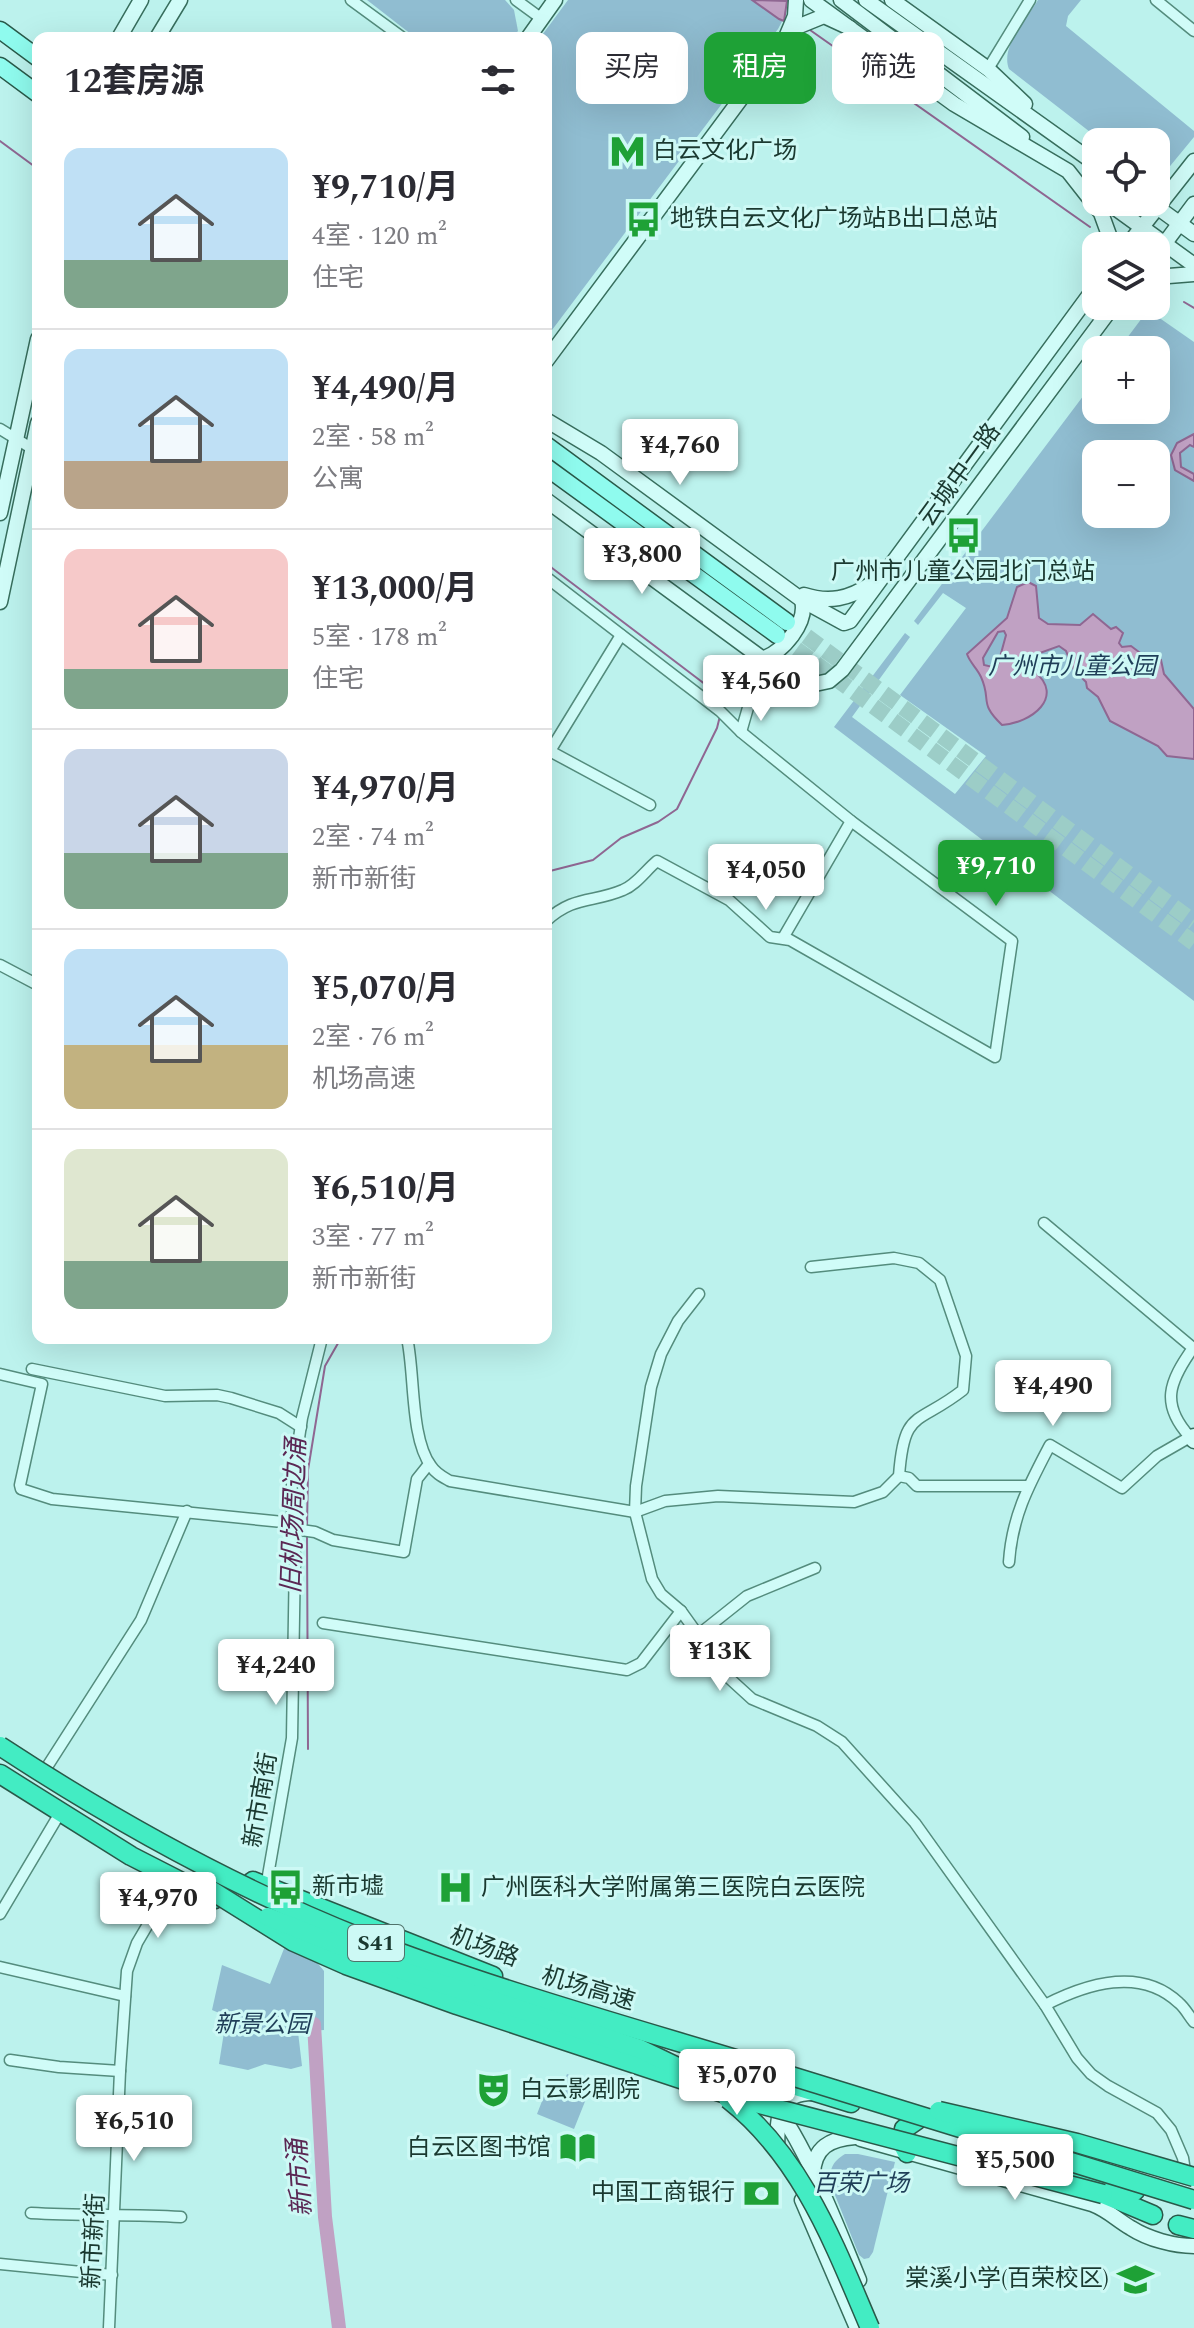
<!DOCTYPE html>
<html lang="zh">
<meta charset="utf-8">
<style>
:root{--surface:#fff;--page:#f7f7f7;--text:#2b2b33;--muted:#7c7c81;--line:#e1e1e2;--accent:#1ea136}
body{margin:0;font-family:Spectral,"Noto Sans SC",serif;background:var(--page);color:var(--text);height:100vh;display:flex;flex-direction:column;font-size:30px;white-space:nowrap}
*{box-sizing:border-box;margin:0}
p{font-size:26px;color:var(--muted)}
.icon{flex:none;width:44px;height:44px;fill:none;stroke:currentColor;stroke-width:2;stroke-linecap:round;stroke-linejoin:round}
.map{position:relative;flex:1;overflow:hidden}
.drawer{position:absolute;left:32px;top:32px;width:520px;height:1312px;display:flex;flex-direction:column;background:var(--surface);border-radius:16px;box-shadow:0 8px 32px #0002}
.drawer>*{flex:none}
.top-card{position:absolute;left:576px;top:32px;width:498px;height:72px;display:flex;gap:16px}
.buttons{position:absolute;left:1082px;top:128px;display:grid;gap:16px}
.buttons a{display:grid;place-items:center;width:88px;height:88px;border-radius:16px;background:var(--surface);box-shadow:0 8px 32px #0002;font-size:40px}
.price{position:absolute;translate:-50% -68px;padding:0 18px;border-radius:8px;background:#fff;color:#222;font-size:26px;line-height:52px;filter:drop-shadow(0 2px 4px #0008)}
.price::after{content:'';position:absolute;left:50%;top:48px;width:24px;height:18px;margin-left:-12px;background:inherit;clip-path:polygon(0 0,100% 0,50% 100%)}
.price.current{background:var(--accent);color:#fff}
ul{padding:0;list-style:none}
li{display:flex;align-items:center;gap:24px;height:200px;padding:0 32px}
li+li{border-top:2px solid var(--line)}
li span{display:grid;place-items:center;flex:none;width:224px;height:160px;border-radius:16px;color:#555}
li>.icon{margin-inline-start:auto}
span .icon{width:96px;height:96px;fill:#fffc;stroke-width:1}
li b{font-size:34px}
h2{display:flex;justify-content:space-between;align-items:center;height:96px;padding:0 32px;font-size:34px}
.pill{padding:0 28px;border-radius:16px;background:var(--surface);box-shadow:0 8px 32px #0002;font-size:28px;line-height:72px}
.pill.current{background:var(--accent);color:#fff}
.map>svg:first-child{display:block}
</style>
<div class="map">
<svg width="1194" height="2328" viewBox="0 0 1194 2328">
<rect width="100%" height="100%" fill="#bcf2ed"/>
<g fill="#90bdd1" fill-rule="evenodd">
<polygon points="367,0 505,0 514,10 518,31 512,38 416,38"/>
<polygon points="568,0 787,0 786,14 778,29 546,338 546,38 540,38"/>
<path d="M1038,0H1081L1068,16L1066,26L1194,131V137L1166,171L1156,173V142H1103L1009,69C1000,47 1027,18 1038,0Z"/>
<path d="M1148,310L1194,342V1001L834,727L905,633L910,637L852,717L955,794L986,756L900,695L966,608L943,593L918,625L914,621L1096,379V410H1156V350H1118ZM1096,454H1156V514H1096Z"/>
<polygon points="291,1931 324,1971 324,2030 298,2032 302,2066 291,2069 265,2064 248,2070 219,2064 225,2026 219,2013 212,2010 222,1965 270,1984"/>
<polygon points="567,2074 592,2084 574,2129 537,2114 544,2096 556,2101"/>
<path d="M845,2154H858L895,2162L873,2252L869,2258L864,2259L859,2255L831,2185C829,2169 832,2162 845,2154Z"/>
</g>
<g fill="#c0a1c3" stroke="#8f6792" stroke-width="2" fill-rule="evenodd">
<polygon points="752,0 787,1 784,21 779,19"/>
<polygon points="1194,434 1194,447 1190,445 1180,453 1181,467 1194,474 1194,481 1175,470 1171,455 1177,443"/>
<path d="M1028,582L1036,586L1039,618L1048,624L1080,625L1093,614L1111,629L1116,627L1123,633L1119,643L1122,647L1131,646L1143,655L1145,653L1161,660L1164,674L1194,709V759L1167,756L1158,746L1110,721L1098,697L1087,688L1086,682L1074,670L1066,651L1059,646L1037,654L1034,671C1066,697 1031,723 1002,725C978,702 992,701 981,677C977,668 970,663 967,654L1007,618L1017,587ZM1004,631L1006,635L997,668L984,665L983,658L998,632Z"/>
</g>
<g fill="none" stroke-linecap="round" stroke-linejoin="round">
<g stroke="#8f6792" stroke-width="2">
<polyline points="810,30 1090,227"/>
<polyline points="0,141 38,169"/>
<polyline points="1184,302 1194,308"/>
<polyline points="546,560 552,568 714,691 723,706"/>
<polyline points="546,872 593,860 621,838 658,822 677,809 717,728 720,716"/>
<polyline points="307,1527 308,1470 325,1366 341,1338"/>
<polyline points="307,1534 308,1749"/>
</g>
<polyline stroke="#c0a1c3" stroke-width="14" points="314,2024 325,2217 339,2328"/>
<g stroke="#9ccdc7" stroke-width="16" stroke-dasharray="16 8" stroke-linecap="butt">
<polyline points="787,622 1194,922"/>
<polyline points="777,635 1194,943"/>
</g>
<defs>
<g id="street">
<polyline points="351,0 403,38"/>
<polyline points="516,0 542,19"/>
<polyline points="1156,0 1194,31"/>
<polyline points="988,69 1030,0"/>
<polyline points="0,429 36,451"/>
<polyline points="546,577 720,711 741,732 762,659"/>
<polyline points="546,749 650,805"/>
<polyline points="550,751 621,635"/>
<path d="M546,921C574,895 593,903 623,890C636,885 646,870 657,861L729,900L770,937L790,940L995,1057L1012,941L851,821L741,732"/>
<polyline points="783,938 851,821"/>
<polyline points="0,965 38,985"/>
<polyline points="699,1294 678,1321 661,1354 651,1387 636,1486 635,1512 652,1579 661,1594 681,1611 729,1678 752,1699 817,1726 842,1742 915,1823 1045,2005 1077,2058 1091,2074 1108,2086 1157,2113 1171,2130 1183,2158 1185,2171"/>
<path d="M407,1338C415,1373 410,1438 431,1466C436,1474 443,1477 450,1481L635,1512L665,1501L718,1496L854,1502L883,1492L899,1476C904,1408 917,1426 963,1390L966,1356L940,1280L919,1263L894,1258L811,1267"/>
<polyline points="32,1369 165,1396 217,1395 231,1398 279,1413 301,1427"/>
<polyline points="0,1374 42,1384 20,1485 21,1489 52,1499 293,1523"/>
<polyline points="899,1476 909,1478 917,1486 1028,1486"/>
<polyline points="294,1529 315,1532 333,1540 404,1552 417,1479 429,1464"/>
<path d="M1009,1562C1012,1516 1029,1485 1050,1445L1122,1488L1157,1456L1190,1437C1160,1404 1169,1382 1193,1348L1044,1223"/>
<polyline points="323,1623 627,1670 641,1663 681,1611"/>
<polyline points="698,1635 747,1596 815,1568"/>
<polyline points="45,1770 141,1620 187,1511"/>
<polyline points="266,1887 292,1738 295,1555 291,1492 302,1418 322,1338"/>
<polyline points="0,1914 60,1813"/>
<polyline points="0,1967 125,1996"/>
<path d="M1045,2005C1086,1984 1140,1966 1179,2003C1185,2008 1189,2016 1194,2022"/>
<polyline points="10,2060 59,2067 120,2071"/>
<path d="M31,2213C81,2216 130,2214 181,2217"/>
<polyline points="0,2264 112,2275"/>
<polyline points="109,2328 120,2071 127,1971 137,1943 174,1880"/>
</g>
<g id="secondary">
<polyline points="811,0 954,104 1068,171 1101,213 1109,235 1109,246"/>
<polyline points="841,0 1022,137"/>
<polyline points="866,0 1096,164"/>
<polyline points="892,0 988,69 1025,104"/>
<polyline points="787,35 795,16 796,0"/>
<polyline points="119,38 141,0"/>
<polyline points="157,38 180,0"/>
<polyline points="528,38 555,0"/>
<polyline points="1107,202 1194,265"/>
<polyline points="1150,202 1194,234"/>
<polyline points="1127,246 1194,161"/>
<polyline points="1156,255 1194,204"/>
<polyline points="1156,277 1194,274"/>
<polyline points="546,361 783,42 797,27 824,16 850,28"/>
<polyline points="546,420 601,453 802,600 844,623 850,621 1096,286"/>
<polyline points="546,500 801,687 829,681 842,670 1113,306"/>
<polyline points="0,513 38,339"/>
<path d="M804,595C829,603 849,599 871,584"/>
<polyline points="0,602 38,423"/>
<path d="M762,659C783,652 808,623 802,600"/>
<polyline points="1194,1436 1190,1437 1194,1441"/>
<path d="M747,2072C798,2120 832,2215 859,2280"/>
<path d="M861,2139L1092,2204C1108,2210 1117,2220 1131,2228C1148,2239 1174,2246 1194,2246"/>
<path d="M777,2150C778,2121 775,2093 812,2093"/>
<path d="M813,2174C814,2147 830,2139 855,2137"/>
<polyline points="802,2200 857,2328"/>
</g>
<g id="primary">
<polyline points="0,30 38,58"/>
<polyline points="0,66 38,94"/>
<polyline points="546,445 787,622"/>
<polyline points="546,467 777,635"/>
</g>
<g id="highway">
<polyline points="0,1774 131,1856 215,1899"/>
<polyline points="253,1881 493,1976"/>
<polyline points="692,2054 851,2103"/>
<polyline points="907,2153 902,2143 904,2129 917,2120"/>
<polyline points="1007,2157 1135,2191"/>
<polyline points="1103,2194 1153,2215"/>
<polyline points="1178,2225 1194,2229"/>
</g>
</defs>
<use href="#street" stroke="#548c7d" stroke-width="13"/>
<use href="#secondary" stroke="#376e5d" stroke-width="17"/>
<use href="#primary" stroke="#295949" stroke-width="19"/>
<use href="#highway" stroke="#295949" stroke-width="21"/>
<use href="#street" stroke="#d0fcf8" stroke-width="10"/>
<use href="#secondary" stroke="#d0fcf8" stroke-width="14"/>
<use href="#primary" stroke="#8ffbee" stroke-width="16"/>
<use href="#highway" stroke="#43ecc3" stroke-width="18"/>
<defs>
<g id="highway-bridge">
<path d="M0,1746C116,1822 235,1888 364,1939C498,1991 638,2029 775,2071C915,2113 1054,2158 1194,2200"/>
<polyline points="201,1884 294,1942 346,1965 457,2005 744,2100 1103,2194"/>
<polyline points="268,1917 409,1973 640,2049 690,2073"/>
<path d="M728,2099C802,2157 834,2244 870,2328"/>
<polyline points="939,2111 1077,2143 1194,2177"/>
</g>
</defs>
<use href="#highway-bridge" stroke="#295949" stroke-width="21" stroke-linecap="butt"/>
<use href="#highway-bridge" stroke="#43ecc3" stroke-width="18"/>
</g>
<defs>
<symbol id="metro-bare" viewBox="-9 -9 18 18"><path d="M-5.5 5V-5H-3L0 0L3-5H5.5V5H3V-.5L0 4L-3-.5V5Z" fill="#1ea136" stroke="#cdf9f5" stroke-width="2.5" paint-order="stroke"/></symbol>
<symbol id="bus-bare" viewBox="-9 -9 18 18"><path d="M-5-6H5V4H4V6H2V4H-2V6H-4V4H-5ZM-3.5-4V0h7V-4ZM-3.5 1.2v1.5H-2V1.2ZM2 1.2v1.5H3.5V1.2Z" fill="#1ea136" stroke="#cdf9f5" stroke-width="2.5" paint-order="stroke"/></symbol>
<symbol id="hospital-bare" viewBox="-9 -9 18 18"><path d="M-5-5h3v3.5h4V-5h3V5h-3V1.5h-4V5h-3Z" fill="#1ea136" stroke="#cdf9f5" stroke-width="2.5" paint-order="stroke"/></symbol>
<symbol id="theatre-bare" viewBox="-9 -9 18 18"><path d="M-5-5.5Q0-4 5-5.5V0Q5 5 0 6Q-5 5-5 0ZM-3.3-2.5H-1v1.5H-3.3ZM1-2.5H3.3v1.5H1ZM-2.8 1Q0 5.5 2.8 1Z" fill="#1ea136" stroke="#cdf9f5" stroke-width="2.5" paint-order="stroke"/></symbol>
<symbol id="library-bare" viewBox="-9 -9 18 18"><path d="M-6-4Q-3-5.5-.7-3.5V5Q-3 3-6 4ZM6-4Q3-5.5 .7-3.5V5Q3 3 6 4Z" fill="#1ea136" stroke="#cdf9f5" stroke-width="2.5" paint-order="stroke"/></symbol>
<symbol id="bank-bare" viewBox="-9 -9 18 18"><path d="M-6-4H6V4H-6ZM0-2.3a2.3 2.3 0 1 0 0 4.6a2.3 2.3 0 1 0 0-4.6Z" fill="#1ea136" stroke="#cdf9f5" stroke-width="2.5" paint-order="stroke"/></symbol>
<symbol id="school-bare" viewBox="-9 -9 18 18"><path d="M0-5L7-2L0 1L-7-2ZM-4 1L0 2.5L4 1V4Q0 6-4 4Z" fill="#1ea136" stroke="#cdf9f5" stroke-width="2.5" paint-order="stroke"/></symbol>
</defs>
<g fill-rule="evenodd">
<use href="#metro-bare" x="602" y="126" width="51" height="51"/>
<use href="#bus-bare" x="618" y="194" width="51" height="51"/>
<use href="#bus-bare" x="938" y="510" width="51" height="51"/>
<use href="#bus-bare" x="260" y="1862" width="51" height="51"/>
<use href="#hospital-bare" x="430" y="1862" width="51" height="51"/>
<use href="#theatre-bare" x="468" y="2064" width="51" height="51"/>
<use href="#library-bare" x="552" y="2122" width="51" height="51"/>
<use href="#bank-bare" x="736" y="2168" width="51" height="51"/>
<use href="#school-bare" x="1110" y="2254" width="51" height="51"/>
</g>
<g text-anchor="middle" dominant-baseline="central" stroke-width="6" stroke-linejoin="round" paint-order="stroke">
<rect fill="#cdf9f5" stroke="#50736b" stroke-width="2" x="348" y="1925" width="56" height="36" rx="6"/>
<g font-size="22" font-weight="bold" fill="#1a3930">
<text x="376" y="1943">S41</text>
</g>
<g font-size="24" fill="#1a3930" stroke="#cdf9f5" text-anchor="start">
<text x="653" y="151">白云文化广场</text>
<text x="670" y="219">地铁白云文化广场站B出口总站</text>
<text x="963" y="572" text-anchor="middle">广州市儿童公园北门总站</text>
<text x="312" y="1887">新市墟</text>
<text x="481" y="1888">广州医科大学附属第三医院白云医院</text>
<text x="520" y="2090">白云影剧院</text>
<text x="551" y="2148" text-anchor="end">白云区图书馆</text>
<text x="735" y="2193" text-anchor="end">中国工商银行</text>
<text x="1109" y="2279" text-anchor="end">棠溪小学(百荣校区)</text>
</g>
<g font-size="24" fill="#1a3930" stroke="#cdf9f5">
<text transform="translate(960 475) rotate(-54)">云城中一路</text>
<text transform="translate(261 1800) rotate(-80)">新市南街</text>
<text transform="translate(484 1947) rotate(21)">机场路</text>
<text transform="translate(588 1989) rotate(17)">机场高速</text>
<text transform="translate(94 2241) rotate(-87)">新市新街</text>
</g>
<g font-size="24" font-style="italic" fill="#1f3e58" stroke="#cdf9f5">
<text x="1072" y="667">广州市儿童公园</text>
<text x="262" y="2025">新景公园</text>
<text x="861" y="2184">百荣广场</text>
</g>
<g font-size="26" font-style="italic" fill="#5b2854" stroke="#cdf9f5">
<text transform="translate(294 1516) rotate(-88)">旧机场周边涌</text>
<text transform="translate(300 2178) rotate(-94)">新市涌</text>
</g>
</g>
</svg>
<div class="buttons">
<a><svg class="icon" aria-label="locate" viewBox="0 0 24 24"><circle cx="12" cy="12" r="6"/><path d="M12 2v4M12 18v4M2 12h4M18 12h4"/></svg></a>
<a><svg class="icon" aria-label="layers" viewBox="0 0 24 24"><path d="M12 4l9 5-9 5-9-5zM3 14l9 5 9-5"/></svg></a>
<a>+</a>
<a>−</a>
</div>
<b class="price" style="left:680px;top:487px">¥4,760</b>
<b class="price" style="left:642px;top:596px">¥3,800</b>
<b class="price" style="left:761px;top:723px">¥4,560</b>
<b class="price current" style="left:996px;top:908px">¥9,710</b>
<b class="price" style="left:766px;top:912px">¥4,050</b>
<b class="price" style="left:1053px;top:1428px">¥4,490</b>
<b class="price" style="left:720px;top:1693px">¥13K</b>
<b class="price" style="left:276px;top:1707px">¥4,240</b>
<b class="price" style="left:158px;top:1940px">¥4,970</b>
<b class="price" style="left:737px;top:2117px">¥5,070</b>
<b class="price" style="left:134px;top:2163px">¥6,510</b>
<b class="price" style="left:1015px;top:2202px">¥5,500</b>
<div class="top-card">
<a class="pill">买房</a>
<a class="pill current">租房</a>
<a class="pill">筛选</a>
</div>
<section class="drawer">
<h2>12套房源<svg class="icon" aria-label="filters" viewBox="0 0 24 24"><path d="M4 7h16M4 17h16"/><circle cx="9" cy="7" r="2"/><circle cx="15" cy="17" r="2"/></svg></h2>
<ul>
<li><span style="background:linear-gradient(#bfe0f5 70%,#7fa58c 0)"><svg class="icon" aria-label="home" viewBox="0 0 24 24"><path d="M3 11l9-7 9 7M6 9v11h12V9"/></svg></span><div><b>¥9,710/月</b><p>4室 · 120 m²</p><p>住宅</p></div></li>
<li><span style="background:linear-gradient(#bfe0f5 70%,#b9a48a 0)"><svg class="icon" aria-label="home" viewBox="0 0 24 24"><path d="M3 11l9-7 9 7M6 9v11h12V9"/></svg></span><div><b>¥4,490/月</b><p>2室 · 58 m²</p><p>公寓</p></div></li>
<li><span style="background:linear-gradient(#f6c9c9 75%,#7fa58c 0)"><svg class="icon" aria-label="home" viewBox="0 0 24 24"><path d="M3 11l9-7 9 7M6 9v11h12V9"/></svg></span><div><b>¥13,000/月</b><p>5室 · 178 m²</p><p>住宅</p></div></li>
<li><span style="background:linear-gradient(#c9d6e8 65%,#7fa58c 0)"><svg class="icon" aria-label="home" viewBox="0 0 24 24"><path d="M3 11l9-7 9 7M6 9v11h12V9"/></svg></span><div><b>¥4,970/月</b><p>2室 · 74 m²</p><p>新市新街</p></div></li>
<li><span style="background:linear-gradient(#bfe0f5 60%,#c2b280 0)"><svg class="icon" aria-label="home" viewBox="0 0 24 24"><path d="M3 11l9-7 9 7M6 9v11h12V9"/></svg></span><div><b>¥5,070/月</b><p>2室 · 76 m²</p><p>机场高速</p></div></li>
<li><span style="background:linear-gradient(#dfe7d0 70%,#7fa58c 0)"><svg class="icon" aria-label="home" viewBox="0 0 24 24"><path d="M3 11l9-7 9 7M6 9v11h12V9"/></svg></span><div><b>¥6,510/月</b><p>3室 · 77 m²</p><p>新市新街</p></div></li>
</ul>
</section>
</div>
